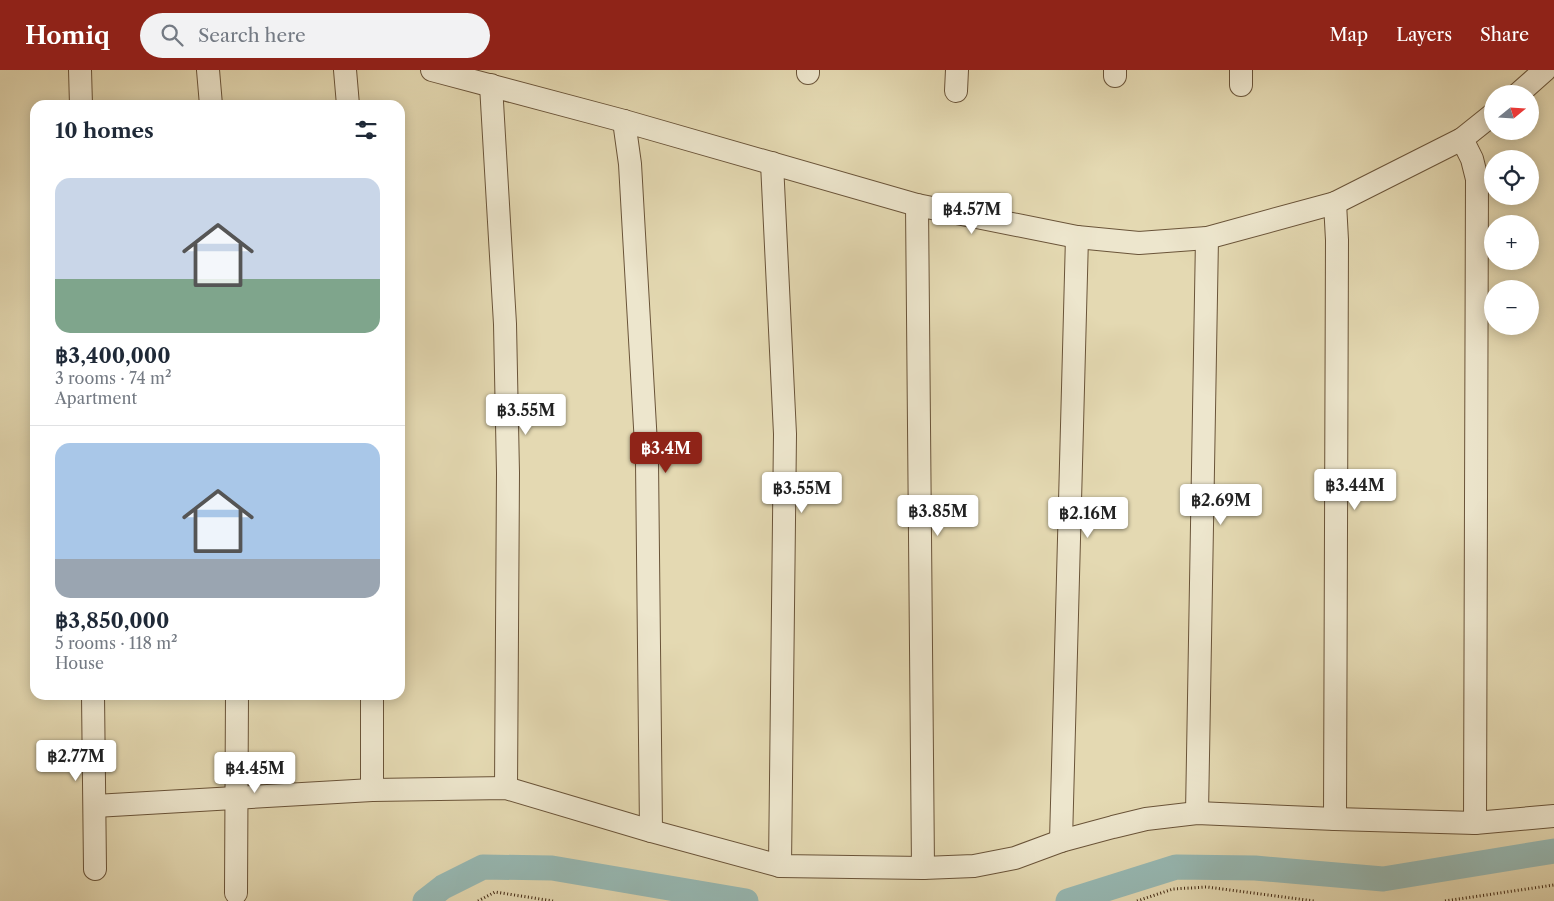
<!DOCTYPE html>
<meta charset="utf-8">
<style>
:root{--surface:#fff;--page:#f2f2f3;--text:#1f2937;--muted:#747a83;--line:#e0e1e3;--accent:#8f2418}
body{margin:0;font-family:"Libre Caslon Text",serif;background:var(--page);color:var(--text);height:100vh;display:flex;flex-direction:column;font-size:19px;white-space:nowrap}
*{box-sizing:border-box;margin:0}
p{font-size:16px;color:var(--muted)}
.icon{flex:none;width:28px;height:28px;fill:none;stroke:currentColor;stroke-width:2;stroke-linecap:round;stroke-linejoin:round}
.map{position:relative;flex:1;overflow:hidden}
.side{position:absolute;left:30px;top:30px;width:375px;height:600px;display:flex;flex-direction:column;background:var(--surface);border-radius:15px;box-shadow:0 2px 12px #0003}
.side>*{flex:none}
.needle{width:32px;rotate:72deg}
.buttons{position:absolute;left:1484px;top:15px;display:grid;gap:10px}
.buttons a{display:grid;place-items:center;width:55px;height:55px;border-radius:50%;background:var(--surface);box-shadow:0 2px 12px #0003;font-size:25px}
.price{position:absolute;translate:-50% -42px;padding:0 11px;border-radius:5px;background:#fff;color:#222;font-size:16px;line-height:32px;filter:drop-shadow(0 1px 2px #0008)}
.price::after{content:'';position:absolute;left:50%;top:30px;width:15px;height:11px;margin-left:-8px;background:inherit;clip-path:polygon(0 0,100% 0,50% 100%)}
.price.on{background:var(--accent);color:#fff}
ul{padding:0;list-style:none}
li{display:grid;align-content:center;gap:10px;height:265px;padding:0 25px}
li+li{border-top:1px solid var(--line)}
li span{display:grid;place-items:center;height:155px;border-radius:15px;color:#555}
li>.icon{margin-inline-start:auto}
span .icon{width:90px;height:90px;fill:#fffc;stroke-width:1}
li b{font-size:21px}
h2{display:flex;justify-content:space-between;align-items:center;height:60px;padding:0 25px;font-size:21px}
header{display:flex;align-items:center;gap:30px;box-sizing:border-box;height:70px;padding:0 25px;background:var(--accent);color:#fff}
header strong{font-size:24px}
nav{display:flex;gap:28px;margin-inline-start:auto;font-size:18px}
.search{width:350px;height:45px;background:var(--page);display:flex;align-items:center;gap:12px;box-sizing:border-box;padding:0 18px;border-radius:28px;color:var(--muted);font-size:19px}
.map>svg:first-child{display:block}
</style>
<header>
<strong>Homiq</strong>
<div class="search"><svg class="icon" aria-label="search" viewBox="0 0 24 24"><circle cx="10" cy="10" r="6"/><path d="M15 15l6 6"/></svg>Search here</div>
<nav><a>Map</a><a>Layers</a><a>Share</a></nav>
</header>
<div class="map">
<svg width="1554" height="831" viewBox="0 0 1554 831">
<rect width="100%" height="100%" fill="#e4d9b2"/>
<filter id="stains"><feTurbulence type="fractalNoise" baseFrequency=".004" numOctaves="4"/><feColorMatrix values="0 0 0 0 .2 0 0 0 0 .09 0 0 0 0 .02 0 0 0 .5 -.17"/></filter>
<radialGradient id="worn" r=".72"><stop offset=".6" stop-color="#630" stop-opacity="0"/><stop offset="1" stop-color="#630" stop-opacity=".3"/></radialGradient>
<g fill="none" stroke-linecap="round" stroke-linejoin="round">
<g stroke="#97b9b4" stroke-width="25">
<polyline points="425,831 443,817 483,797 552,798 746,831"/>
<polyline points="1068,831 1176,797 1255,798 1383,809 1554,781"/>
</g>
<defs>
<g id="street">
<polyline points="80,0 81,35"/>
<polyline points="208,0 211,35"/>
<polyline points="345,0 348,35"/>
<polyline points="432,0 624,51 917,135 1077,167 1139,173 1207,168 1335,133 1462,69 1492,45"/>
<polyline points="1115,0 1115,6"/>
<polyline points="808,3 808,0"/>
<polyline points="491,15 505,254 508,403 506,718"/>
<polyline points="1241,15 1241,0"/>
<polyline points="956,21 957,0"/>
<polyline points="1518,24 1545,0"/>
<polyline points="624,51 630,94 647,392 651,761"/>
<polyline points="1462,69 1472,89 1477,109 1475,753"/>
<polyline points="772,93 785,364 780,796"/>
<polyline points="917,135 923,798"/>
<polyline points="93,625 95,799"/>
<polyline points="372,625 372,720"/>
<polyline points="95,736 372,720 506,718 651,761 780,796 923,798 974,796 1015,788 1061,771 1113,757 1146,749 1197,743 1335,749 1475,753 1554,746"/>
<polyline points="1197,743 1207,168"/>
<polyline points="1335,749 1337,170 1335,133"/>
<polyline points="1061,771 1077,167"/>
<polyline points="236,823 237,625"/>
</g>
</defs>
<use href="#street" stroke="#6a5439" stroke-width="24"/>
<g stroke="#412711" stroke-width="3" stroke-dasharray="1 2.5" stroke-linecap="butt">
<polyline points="478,831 495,822 553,831"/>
<polyline points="1137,831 1173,819 1207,817 1314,831"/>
<polyline points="1445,831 1554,815"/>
</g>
<use href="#street" stroke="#ede6cd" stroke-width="22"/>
</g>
<rect width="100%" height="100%" filter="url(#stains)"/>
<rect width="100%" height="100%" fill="url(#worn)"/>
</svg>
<div class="buttons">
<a><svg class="needle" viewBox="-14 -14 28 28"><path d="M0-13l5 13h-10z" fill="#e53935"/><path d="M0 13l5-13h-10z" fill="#747a83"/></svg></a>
<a><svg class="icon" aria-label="locate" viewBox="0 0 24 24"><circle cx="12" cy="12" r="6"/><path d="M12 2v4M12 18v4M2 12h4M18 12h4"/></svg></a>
<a>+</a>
<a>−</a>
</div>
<b class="price" style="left:972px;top:165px">฿4.57M</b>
<b class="price" style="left:526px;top:366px">฿3.55M</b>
<b class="price on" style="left:666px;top:404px">฿3.4M</b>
<b class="price" style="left:1355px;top:441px">฿3.44M</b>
<b class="price" style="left:802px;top:444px">฿3.55M</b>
<b class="price" style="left:1221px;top:456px">฿2.69M</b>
<b class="price" style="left:938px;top:467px">฿3.85M</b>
<b class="price" style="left:1088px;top:469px">฿2.16M</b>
<b class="price" style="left:76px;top:712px">฿2.77M</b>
<b class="price" style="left:255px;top:724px">฿4.45M</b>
<section class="side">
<h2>10 homes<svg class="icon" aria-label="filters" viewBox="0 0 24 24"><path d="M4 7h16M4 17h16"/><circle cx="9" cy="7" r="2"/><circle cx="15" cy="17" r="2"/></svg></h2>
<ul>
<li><span style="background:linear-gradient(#c9d6e8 65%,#7fa58c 0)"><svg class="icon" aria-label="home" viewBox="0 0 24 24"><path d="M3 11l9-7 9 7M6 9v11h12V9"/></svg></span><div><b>฿3,400,000</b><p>3 rooms · 74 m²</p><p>Apartment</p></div></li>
<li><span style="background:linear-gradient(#a9c7e8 75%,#9aa5b1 0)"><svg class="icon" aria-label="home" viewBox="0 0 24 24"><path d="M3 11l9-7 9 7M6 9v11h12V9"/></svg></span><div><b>฿3,850,000</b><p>5 rooms · 118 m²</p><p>House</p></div></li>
</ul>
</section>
</div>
